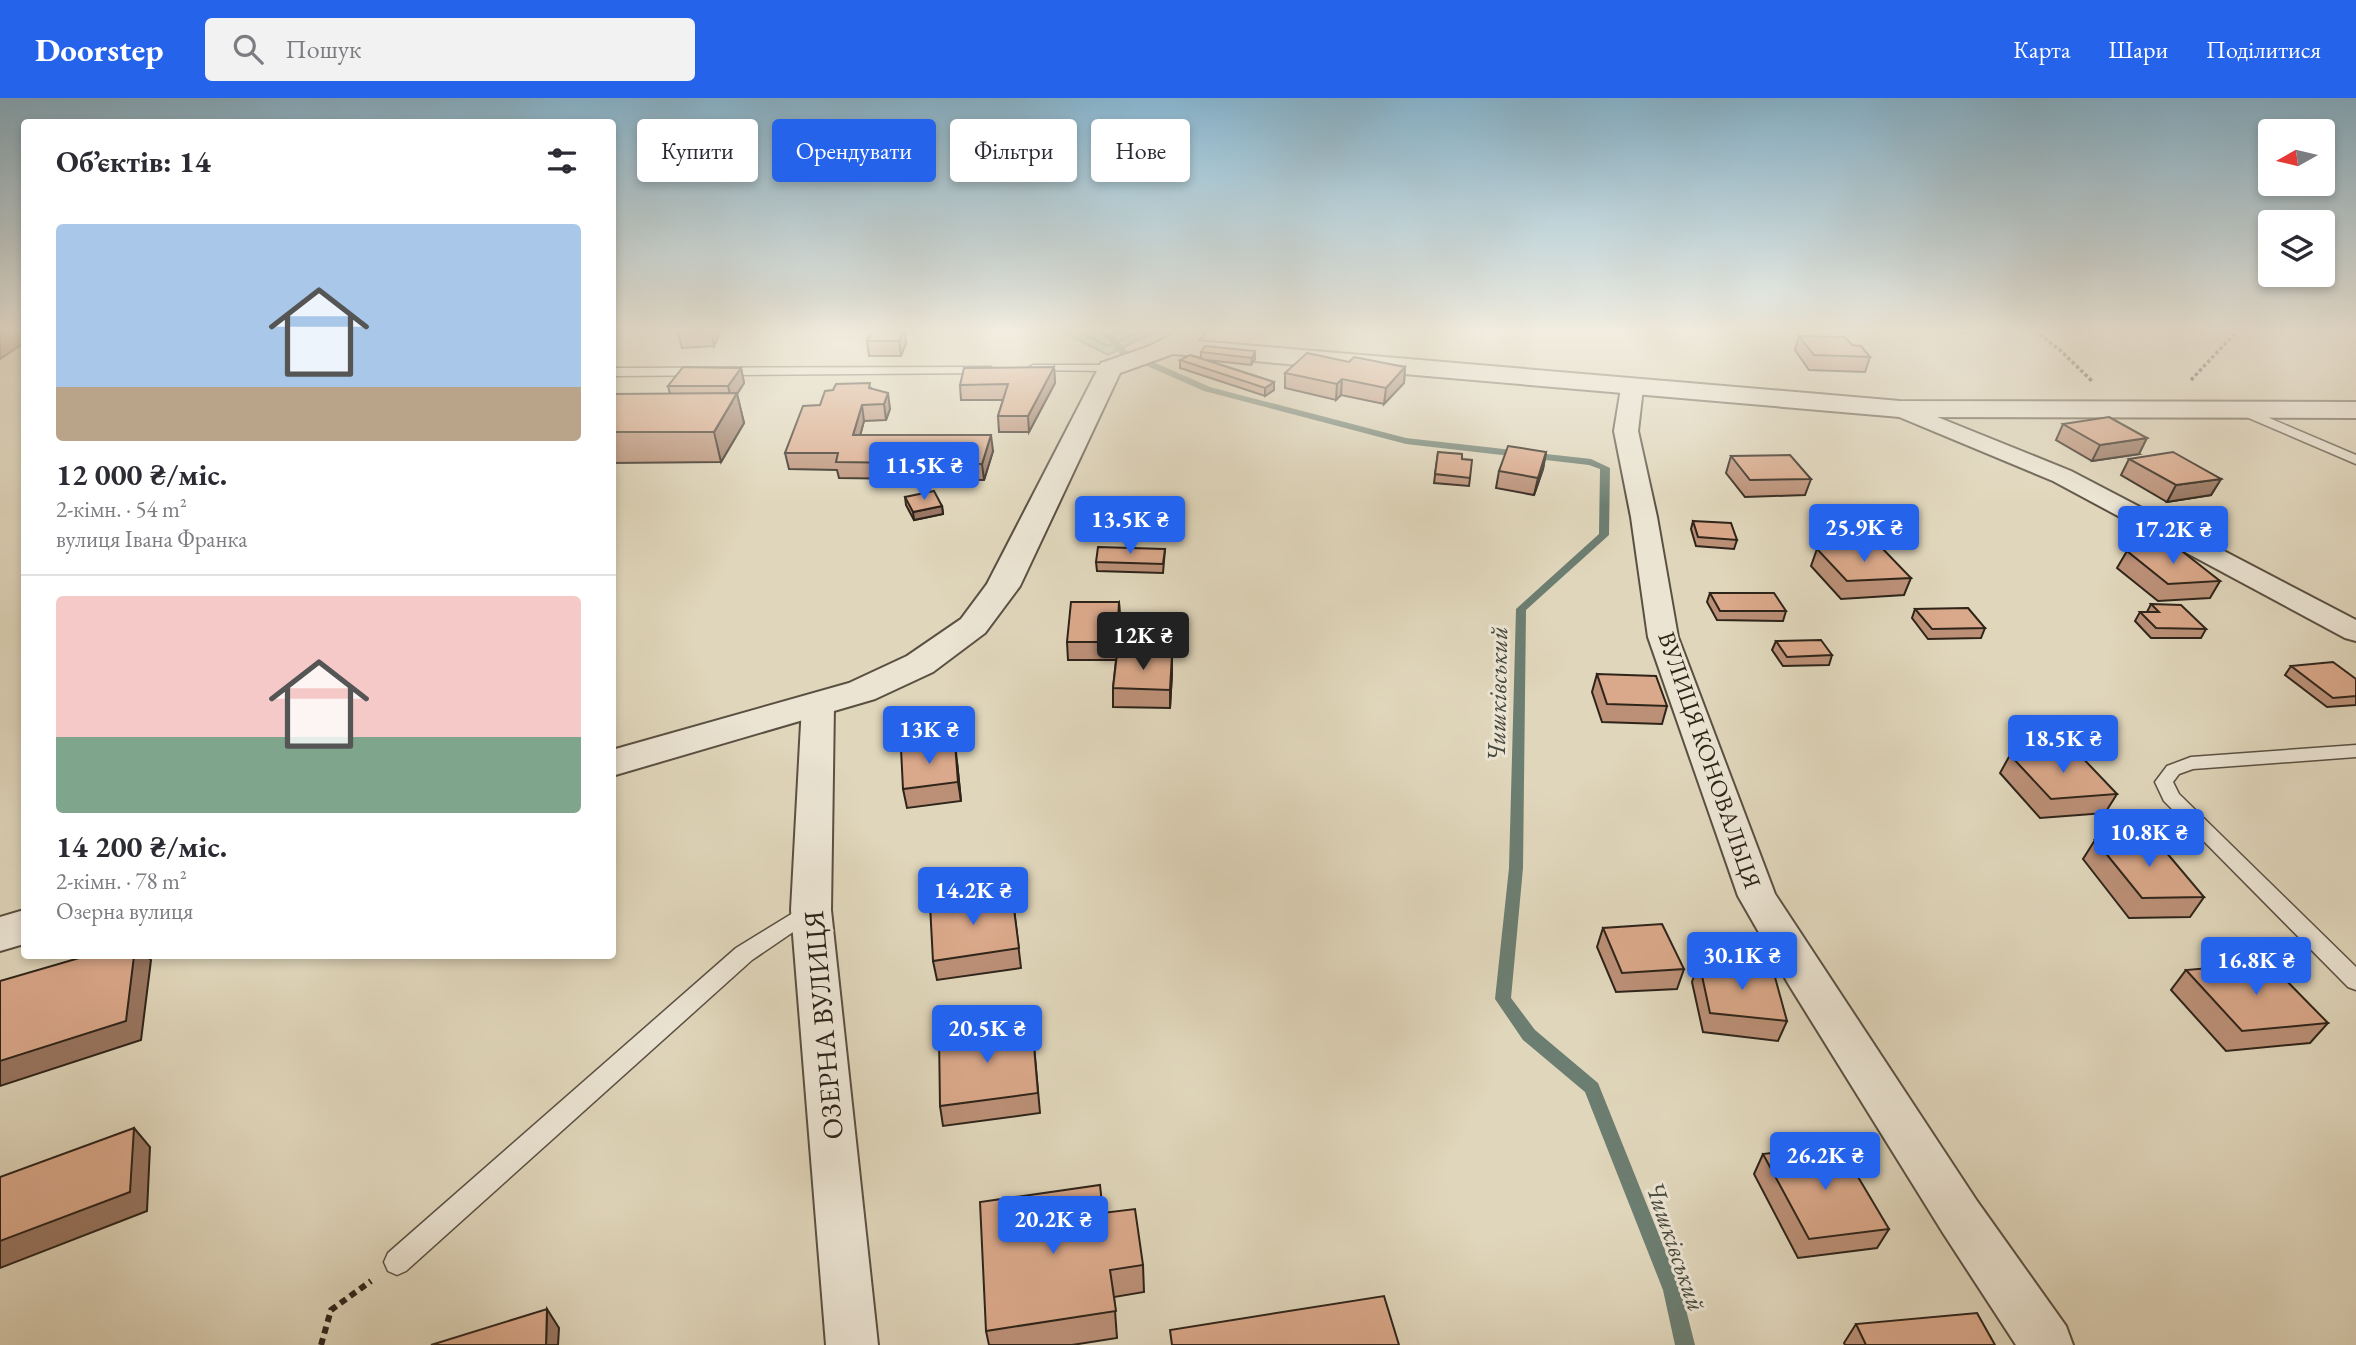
<!DOCTYPE html>
<html lang="uk">
<meta charset="utf-8">
<style>
:root{--surface:#fff;--page:#f2f2f3;--text:#2b2b33;--muted:#7c7c81;--line:#e1e1e2;--accent:#2563eb}
body{margin:0;font-family:"EB Garamond",serif;background:var(--page);color:var(--text);height:100vh;display:flex;flex-direction:column;font-size:26px;white-space:nowrap}
*{box-sizing:border-box;margin:0}
p{font-size:23px;color:var(--muted)}
.icon{flex:none;width:38px;height:38px;fill:none;stroke:currentColor;stroke-width:2;stroke-linecap:round;stroke-linejoin:round}
.map{position:relative;flex:1;overflow:hidden}
.side{position:absolute;left:21px;top:21px;width:595px;height:840px;display:flex;flex-direction:column;background:var(--surface);border-radius:7px;box-shadow:0 4px 10px #0003}
.side>*{flex:none}
.guide{position:absolute;left:637px;top:21px;width:665px;height:63px;display:flex;gap:14px}
.needle{width:46px;rotate:262deg}
.tools{position:absolute;left:2258px;top:21px;display:grid;gap:14px}
.tools a{display:grid;place-items:center;width:77px;height:77px;border-radius:7px;background:var(--surface);box-shadow:0 4px 10px #0003;font-size:35px}
.price{position:absolute;translate:-50% -60px;padding:0 16px;border-radius:7px;background:var(--accent);color:#fff;font-size:23px;line-height:46px;filter:drop-shadow(0 2px 4px #0008)}
.price::after{content:'';position:absolute;left:50%;top:42px;width:21px;height:16px;margin-left:-10px;background:inherit;clip-path:polygon(0 0,100% 0,50% 100%)}
.price.on{background:#222;color:#fff}
ul{padding:0;list-style:none}
li{display:grid;align-content:center;gap:14px;height:371px;padding:0 35px}
li+li{border-top:2px solid var(--line)}
li span{display:grid;place-items:center;height:217px;border-radius:7px;color:#555}
li>.icon{margin-inline-start:auto}
span .icon{width:126px;height:126px;fill:#fffc;stroke-width:1}
li b{font-size:30px}
h2{display:flex;justify-content:space-between;align-items:center;height:84px;padding:0 35px;font-size:30px}
.tag{padding:0 24px;border-radius:7px;background:var(--surface);box-shadow:0 4px 10px #0003;font-size:24px;line-height:63px}
.tag.on{background:var(--accent);color:#fff}
header{display:flex;align-items:center;gap:42px;box-sizing:border-box;height:98px;padding:0 35px;background:var(--accent);color:#fff}
header strong{font-size:33px}
nav{display:flex;gap:38px;margin-inline-start:auto;font-size:24px}
.search{width:490px;height:63px;background:var(--page);display:flex;align-items:center;gap:18px;box-sizing:border-box;padding:0 24px;border-radius:7px;color:var(--muted);font-size:26px}
.map>svg:first-child{display:block}
</style>
<header>
<strong>Doorstep</strong>
<div class="search"><svg class="icon" aria-label="search" viewBox="0 0 24 24"><circle cx="10" cy="10" r="6"/><path d="M15 15l6 6"/></svg>Пошук</div>
<nav><a>Карта</a><a>Шари</a><a>Поділитися</a></nav>
</header>
<div class="map">
<svg width="2356" height="1247" viewBox="0 0 2356 1247">
<rect width="100%" height="100%" fill="#e0d6bb"/>
<filter id="stains"><feTurbulence type="fractalNoise" baseFrequency=".00286" numOctaves="4"/><feColorMatrix values="0 0 0 0 .2 0 0 0 0 .09 0 0 0 0 .02 0 0 0 .5 -.17"/></filter>
<radialGradient id="worn" r=".72"><stop offset=".6" stop-color="#630" stop-opacity="0"/><stop offset="1" stop-color="#630" stop-opacity=".3"/></radialGradient>
<polygon fill="#95baab" stroke="#6c7e71" stroke-width="2" points="1061,233 1157,233 1108,257"/>
<g fill="none" stroke-linecap="round" stroke-linejoin="round">
<polyline stroke="#626f62" stroke-width="2" points="1076,233 1108,248 1141,233"/>
<polygon fill="#6c7e71" fill-rule="evenodd" points="1101,233 1109,233 1126,252 1210,289 1406,340 1591,361 1610,370 1609,437 1526,512 1523,770 1511,900 1535,932 1598,985 1681,1192 1695,1247 1675,1247 1663,1192 1585,994 1523,942 1495,901 1509,770 1516,511 1599,436 1600,371 1589,367 1406,346 1204,293 1120,256"/>
<defs>
<g id="service">
<polygon points="1033,267 1110,267 1116,270 1110,273 1029,272 1027,270"/>
<polygon points="991,269 993,271 987,275 612,278 612,270"/>
<polygon points="2241,308 2356,357 2356,366 2237,315 2237,309"/>
<polygon points="2356,647 2356,659 2193,671 2179,676 2173,684 2179,696 2356,869 2356,892 2348,889 2164,703 2155,684 2167,668 2191,659"/>
<polygon points="811,804 818,807 821,812 818,817 752,862 406,1173 397,1177 388,1173 384,1164 388,1155 736,850"/>
</g>
<g id="minor">
<polygon points="1632,283 1640,285 1643,290 1638,333 1657,419 1678,539 1775,796 1977,1103 2066,1228 2073,1247 2016,1247 1943,1135 1789,887 1738,798 1648,539 1631,419 1614,333 1621,290 1624,285"/>
<polygon points="1900,304 2071,373 2356,522 2356,543 2345,540 2053,383 1892,316 1888,311 1892,306"/>
<polygon points="818,597 830,600 834,607 831,812 878,1247 826,1247 791,812 802,607 806,600"/>
</g>
<g id="tertiary">
<polygon points="1178,233 1201,233 1203,236 1197,243 1900,303 2356,304 2356,320 1900,319 1173,256 1120,275 1020,488 985,535 933,574 875,601 612,678 612,652 849,585 907,558 961,521 987,486 1101,265 1150,248"/>
<polygon points="24,812 24,846 0,853 0,819"/>
</g>
</defs>
<use href="#service" stroke="#5a5042" stroke-width="3"/>
<use href="#minor" stroke="#5a5042" stroke-width="4"/>
<use href="#tertiary" stroke="#5a5042" stroke-width="4"/>
<g stroke="#2e241a" stroke-width="3.5" stroke-dasharray="3.5 2.5" stroke-linecap="butt">
<polyline points="2035,233 2060,252 2093,284"/>
<polyline points="2191,282 2237,233"/>
</g>
<polyline stroke="#2e241a" stroke-width="6" stroke-dasharray="7 5" stroke-linecap="butt" points="321,1247 331,1212 371,1183"/>
<use href="#service" fill="#ebe4d3" fill-rule="evenodd"/>
<use href="#minor" fill="#ebe4d3" fill-rule="evenodd"/>
<use href="#tertiary" fill="#ebe4d3" fill-rule="evenodd"/>
</g>
<g fill="#bb9077" stroke="#2e241a" stroke-width="2">
<polygon points="679,233 720,233 720,235 714,248 682,250 678,235"/>
<polygon points="872,233 906,245 901,258 869,258 867,243"/>
<polygon points="1947,233 1970,233 1968,236"/>
<polygon points="1799,238 1870,259 1865,274 1809,272 1795,252"/>
<polygon points="1255,253 1255,261 1251,267 1206,262 1274,284 1274,292 1265,298 1180,270 1180,262 1201,261 1201,254"/>
<polygon points="1349,264 1405,269 1404,285 1384,306 1341,297 1336,302 1285,290 1285,275"/>
<polygon points="1054,269 1055,285 1029,334 999,334 998,318 1003,302 961,302 960,287"/>
<polygon points="741,270 744,285 737,296 744,325 721,364 612,365 612,296 670,296 668,288"/>
<polygon points="871,290 890,311 886,322 864,323 860,337 993,353 984,382 839,380 837,372 789,371 785,355 820,307"/>
<polygon points="2063,326 2139,356 2092,363 2056,342"/>
<polygon points="1438,354 1462,361 1470,380 1469,388 1434,385"/>
<polygon points="1546,354 1543,371 1534,397 1496,390 1499,373"/>
<polygon points="1731,358 1811,381 1805,397 1745,399 1726,375"/>
<polygon points="2129,361 2221,381 2211,397 2167,404 2121,377"/>
<polygon points="905,399 942,408 943,416 914,422 906,407"/>
<polygon points="1693,423 1737,442 1734,451 1696,448 1691,431"/>
<polygon points="1165,451 1163,475 1097,473 1096,464"/>
<polygon points="1817,451 1911,480 1904,497 1841,501 1811,468"/>
<polygon points="2127,453 2220,483 2210,500 2158,503 2117,470"/>
<polygon points="1710,495 1786,513 1783,523 1717,522 1707,504"/>
<polygon points="1119,504 1120,522 1118,556 1172,575 1170,610 1113,609 1113,590 1116,562 1068,562 1067,544"/>
<polygon points="2151,506 2206,531 2201,540 2151,540 2135,523 2140,514 2147,514"/>
<polygon points="1915,511 1985,530 1981,540 1928,541 1912,520"/>
<polygon points="1776,543 1832,557 1829,567 1783,568 1772,552"/>
<polygon points="2291,568 2356,581 2356,607 2327,609 2285,577"/>
<polygon points="1597,576 1667,608 1662,626 1602,624 1592,594"/>
<polygon points="2010,657 2117,696 2105,715 2040,720 2000,675"/>
<polygon points="957,664 961,703 907,710 903,691"/>
<polygon points="2095,742 2204,799 2190,819 2129,820 2083,761"/>
<polygon points="1012,795 1021,870 937,882 933,863"/>
<polygon points="1603,830 1684,871 1677,891 1616,894 1597,849"/>
<polygon points="1699,864 1787,923 1778,943 1703,934 1692,884"/>
<polygon points="2186,872 2328,925 2310,945 2226,953 2171,892"/>
<polygon points="1032,925 1040,1015 943,1028 940,1008"/>
<polygon points="1763,1056 1889,1131 1877,1150 1798,1160 1754,1076"/>
<polygon points="1103,1115 1143,1167 1144,1194 1114,1199 1117,1240 1072,1247 989,1247 986,1233"/>
<polygon points="1856,1226 1995,1247 1845,1247 1844,1245"/>
</g>
<g fill="#997661" stroke="#2e241a" stroke-width="2">
<polygon points="0,233 24,233 24,245 0,261"/>
<polygon points="711,233 720,233 720,235 714,248"/>
<polygon points="903,233 905,233 906,245 901,258 899,243"/>
<polygon points="1255,253 1255,261 1251,267 1252,260"/>
<polygon points="1054,269 1055,285 1029,334 1028,318"/>
<polygon points="1405,269 1404,285 1384,306 1386,290"/>
<polygon points="741,270 744,285 737,296 744,325 721,364 714,334 732,304 728,288"/>
<polygon points="1342,281 1341,297 1336,302 1337,286"/>
<polygon points="1274,284 1274,292 1265,298 1265,290"/>
<polygon points="888,295 890,311 886,322 884,306"/>
<polygon points="862,307 864,323 856,353 853,337"/>
<polygon points="991,337 993,353 984,382 982,366"/>
<polygon points="2147,340 2139,356 2092,363 2100,347"/>
<polygon points="1546,354 1543,371 1534,397 1538,380"/>
<polygon points="2221,381 2211,397 2167,404 2176,387"/>
<polygon points="942,408 943,416 914,422 913,414"/>
<polygon points="1119,504 1120,522 1118,562 1117,544"/>
<polygon points="1172,557 1172,575 1170,610 1170,592"/>
<polygon points="955,645 957,664 961,703 958,684"/>
<polygon points="134,858 147,858 151,862 141,942 0,988 0,963"/>
<polygon points="134,1030 150,1049 147,1113 0,1170 0,1143"/>
<polygon points="547,1211 559,1230 558,1247 546,1247"/>
</g>
<g fill="#daa88a" stroke="#2e241a" stroke-width="2">
<polygon points="679,233 711,233 678,235"/>
<polygon points="872,233 903,233 899,243 867,243"/>
<polygon points="1799,238 1845,239 1852,247 1861,248 1870,259 1814,257"/>
<polygon points="1205,248 1255,253 1252,260 1201,254"/>
<polygon points="1307,255 1349,264 1354,259 1405,269 1386,290 1342,281 1337,286 1285,275"/>
<polygon points="1190,257 1274,284 1265,290 1180,262"/>
<polygon points="683,269 741,270 728,288 668,288"/>
<polygon points="1054,269 1028,318 998,318 1008,286 960,287 964,270"/>
<polygon points="870,285 869,290 888,295 884,306 862,307 853,337 991,337 982,366 836,364 838,355 785,355 803,308 820,307 825,293 833,292 836,286"/>
<polygon points="737,295 714,334 612,334 612,296"/>
<polygon points="2109,319 2147,340 2100,347 2063,326"/>
<polygon points="1508,348 1546,354 1538,380 1499,373"/>
<polygon points="1438,354 1462,356 1462,361 1472,362 1470,380 1435,376"/>
<polygon points="2173,354 2221,381 2176,387 2129,361"/>
<polygon points="1790,357 1811,381 1750,382 1731,358"/>
<polygon points="934,393 942,408 913,414 905,399"/>
<polygon points="1693,423 1731,425 1737,442 1698,439"/>
<polygon points="1880,448 1911,480 1847,483 1817,451"/>
<polygon points="1098,449 1165,451 1163,466 1096,464"/>
<polygon points="2178,450 2220,483 2168,486 2127,453"/>
<polygon points="1710,495 1774,495 1786,513 1720,513"/>
<polygon points="1071,504 1119,504 1117,544 1067,544"/>
<polygon points="2151,506 2181,507 2206,531 2156,530 2140,514 2159,514"/>
<polygon points="1968,510 1985,530 1932,531 1915,511"/>
<polygon points="1821,542 1832,557 1787,559 1776,543"/>
<polygon points="1117,556 1172,557 1170,592 1113,590"/>
<polygon points="2333,564 2356,581 2356,598 2333,600 2291,568"/>
<polygon points="1597,576 1656,578 1667,608 1607,606"/>
<polygon points="955,645 958,684 903,691 901,651"/>
<polygon points="2075,652 2117,696 2051,701 2010,657"/>
<polygon points="2155,741 2204,799 2142,800 2095,742"/>
<polygon points="1012,795 1019,850 933,863 930,807"/>
<polygon points="1662,826 1684,871 1622,875 1603,830"/>
<polygon points="86,858 134,858 126,923 0,963 0,883"/>
<polygon points="1699,864 1773,872 1787,923 1710,915"/>
<polygon points="2269,865 2328,925 2242,933 2186,872"/>
<polygon points="1032,925 1038,995 940,1008 939,937"/>
<polygon points="134,1030 130,1094 0,1143 0,1079"/>
<polygon points="1839,1047 1889,1131 1809,1141 1763,1056"/>
<polygon points="1100,1087 1103,1115 1135,1111 1143,1167 1110,1172 1116,1213 986,1233 980,1104"/>
<polygon points="1384,1198 1399,1247 1172,1247 1170,1232"/>
<polygon points="547,1211 546,1247 431,1247"/>
<polygon points="1977,1215 1995,1247 1866,1247 1856,1226"/>
</g>
<linearGradient id="sky" x2="0" y2="1"><stop stop-color="#87b6d0"/><stop offset="0.57" stop-color="#f1ede0"/><stop offset="1" stop-color="#f1ede0" stop-opacity="0"/></linearGradient>
<rect width="2356" height="408" fill="url(#sky)"/>
<g text-anchor="middle" dominant-baseline="central" stroke-width="6" stroke-linejoin="round" paint-order="stroke">
<g font-size="24" fill="#2e241a" stroke="#ebe4d3">
<text transform="translate(1710 662) rotate(71)">ВУЛИЦЯ КОНОВАЛЬЦЯ</text>
</g>
<g font-size="26" font-style="italic" fill="#484a3e" stroke="#ebe4d3">
<text transform="translate(1497 596) rotate(-89)">Чишківський</text>
<text transform="translate(1676 1148) rotate(71)">Чишківський</text>
</g>
<g font-size="28" fill="#2e241a" stroke="#ebe4d3">
<text transform="translate(823 927) rotate(-95)">ОЗЕРНА ВУЛИЦЯ</text>
</g>
</g>
<rect width="100%" height="100%" filter="url(#stains)"/>
<rect width="100%" height="100%" fill="url(#worn)"/>
</svg>
<div class="tools">
<a><svg class="needle" viewBox="-14 -14 28 28"><path d="M0-13l5 13h-10z" fill="#e53935"/><path d="M0 13l5-13h-10z" fill="#7c7c81"/></svg></a>
<a><svg class="icon" aria-label="layers" viewBox="0 0 24 24"><path d="M12 4l9 5-9 5-9-5zM3 14l9 5 9-5"/></svg></a>
</div>
<b class="price" style="left:924px;top:404px">11.5K ₴</b>
<b class="price" style="left:1130px;top:458px">13.5K ₴</b>
<b class="price" style="left:1864px;top:466px">25.9K ₴</b>
<b class="price" style="left:2173px;top:468px">17.2K ₴</b>
<b class="price on" style="left:1143px;top:574px">12K ₴</b>
<b class="price" style="left:929px;top:668px">13K ₴</b>
<b class="price" style="left:2063px;top:677px">18.5K ₴</b>
<b class="price" style="left:2149px;top:771px">10.8K ₴</b>
<b class="price" style="left:973px;top:829px">14.2K ₴</b>
<b class="price" style="left:1742px;top:894px">30.1K ₴</b>
<b class="price" style="left:2256px;top:899px">16.8K ₴</b>
<b class="price" style="left:987px;top:967px">20.5K ₴</b>
<b class="price" style="left:1825px;top:1094px">26.2K ₴</b>
<b class="price" style="left:1053px;top:1158px">20.2K ₴</b>
<div class="guide">
<a class="tag">Купити</a>
<a class="tag on">Орендувати</a>
<a class="tag">Фільтри</a>
<a class="tag">Нове</a>
</div>
<section class="side">
<h2>Об’єктів: 14<svg class="icon" aria-label="filters" viewBox="0 0 24 24"><path d="M4 7h16M4 17h16"/><circle cx="9" cy="7" r="2"/><circle cx="15" cy="17" r="2"/></svg></h2>
<ul>
<li><span style="background:linear-gradient(#a9c7e8 75%,#b9a48a 0)"><svg class="icon" aria-label="home" viewBox="0 0 24 24"><path d="M3 11l9-7 9 7M6 9v11h12V9"/></svg></span><div><b>12 000 ₴/міс.</b><p>2-кімн. · 54 m²</p><p>вулиця Івана Франка</p></div></li>
<li><span style="background:linear-gradient(#f6c9c9 65%,#7fa58c 0)"><svg class="icon" aria-label="home" viewBox="0 0 24 24"><path d="M3 11l9-7 9 7M6 9v11h12V9"/></svg></span><div><b>14 200 ₴/міс.</b><p>2-кімн. · 78 m²</p><p>Озерна вулиця</p></div></li>
</ul>
</section>
</div>
